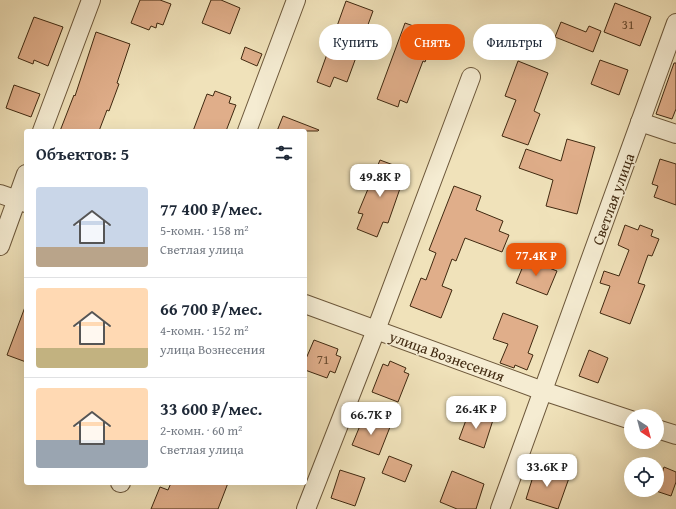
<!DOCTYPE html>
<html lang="ru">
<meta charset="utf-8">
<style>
:root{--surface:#fff;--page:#f2f2f3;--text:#1f2937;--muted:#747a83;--line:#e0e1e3;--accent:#ea580c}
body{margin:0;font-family:"Gentium Book Plus",serif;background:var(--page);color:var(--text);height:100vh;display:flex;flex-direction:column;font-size:15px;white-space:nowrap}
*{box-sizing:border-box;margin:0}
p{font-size:13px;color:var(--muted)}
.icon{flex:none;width:22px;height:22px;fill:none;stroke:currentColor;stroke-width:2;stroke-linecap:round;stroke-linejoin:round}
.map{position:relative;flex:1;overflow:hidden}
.sheet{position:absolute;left:24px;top:129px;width:283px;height:356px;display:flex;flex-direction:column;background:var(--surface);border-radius:4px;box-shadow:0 4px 16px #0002}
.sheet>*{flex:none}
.hud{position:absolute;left:319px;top:24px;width:297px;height:36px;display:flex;gap:8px}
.needle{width:26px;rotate:144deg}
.fabs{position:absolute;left:624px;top:409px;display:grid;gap:8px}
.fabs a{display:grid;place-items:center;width:40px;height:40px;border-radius:50%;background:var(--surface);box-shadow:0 4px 16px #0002;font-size:20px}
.price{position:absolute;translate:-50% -34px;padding:0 9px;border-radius:8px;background:#fff;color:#222;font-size:13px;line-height:26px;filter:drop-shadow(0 1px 2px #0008)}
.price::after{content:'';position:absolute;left:50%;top:24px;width:12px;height:9px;margin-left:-6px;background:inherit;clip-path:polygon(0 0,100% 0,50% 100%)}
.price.selected{background:var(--accent);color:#fff}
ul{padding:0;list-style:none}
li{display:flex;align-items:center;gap:12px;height:100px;padding:0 12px}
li+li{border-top:1px solid var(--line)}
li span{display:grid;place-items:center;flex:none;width:112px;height:80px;border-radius:4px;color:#555}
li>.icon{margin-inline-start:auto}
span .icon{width:48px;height:48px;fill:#fffc;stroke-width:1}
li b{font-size:17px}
h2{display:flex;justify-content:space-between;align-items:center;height:48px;padding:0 12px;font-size:17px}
.tag{padding:0 14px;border-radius:18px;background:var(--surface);box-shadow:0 4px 16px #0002;font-size:14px;line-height:36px}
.tag.selected{background:var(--accent);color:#fff}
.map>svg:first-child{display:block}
</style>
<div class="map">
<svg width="676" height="509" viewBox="0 0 676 509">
<rect width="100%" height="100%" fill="#f0e2ba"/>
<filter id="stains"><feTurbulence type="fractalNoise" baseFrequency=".005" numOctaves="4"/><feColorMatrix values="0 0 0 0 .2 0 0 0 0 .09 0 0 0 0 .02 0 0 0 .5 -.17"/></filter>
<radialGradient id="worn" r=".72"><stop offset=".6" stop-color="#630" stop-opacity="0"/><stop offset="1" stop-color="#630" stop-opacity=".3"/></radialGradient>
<g fill="#e0ae8a" stroke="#402910">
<polygon points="140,0 160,0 171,4 163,25 157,23 156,28 151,26 149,30 131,23"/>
<polygon points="211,0 221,0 240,8 230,34 202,23"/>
<polygon points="346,1 373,11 347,82 334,77 330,87 317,82"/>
<polygon points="615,3 651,17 640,46 604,32"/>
<polygon points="34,17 63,27 48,66 34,60 33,64 18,58"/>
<polygon points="561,22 586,32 589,26 601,31 593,52 555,37"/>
<polygon points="405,23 436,34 425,62 423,61 407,103 400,100 398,107 377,99"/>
<polygon points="96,32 130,44 117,83 119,84 109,111 107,110 99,131 60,131 74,95 75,96"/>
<polygon points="245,47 262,54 257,66 241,59"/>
<polygon points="600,60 628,70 619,95 591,84"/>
<polygon points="518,61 548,73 534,111 540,114 528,145 502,136 516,100 505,96"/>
<polygon points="674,63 676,63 676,109 672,119 656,114"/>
<polygon points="14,85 40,94 31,117 6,108"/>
<polygon points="215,91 231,97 229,103 236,105 226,131 193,131 207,94 213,96"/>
<polygon points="283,116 319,130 318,131 277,131"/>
<polygon points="567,139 595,147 577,214 546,206 553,180 519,168 526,149 561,161"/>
<polygon points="660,159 676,164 676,205 654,197 658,186 652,184"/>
<polygon points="380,160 404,169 401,176 404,177 388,223 383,222 377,237 357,229 363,214 358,213"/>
<polygon points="454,186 481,196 476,210 503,221 499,231 509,235 502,252 465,238 456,261 452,259 442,286 452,290 441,318 410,306 421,278 426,280 436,253 429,250"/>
<polygon points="625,225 638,230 640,225 653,230 651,236 659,239 652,256 648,255 638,283 645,285 630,324 600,313 610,286 600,283 604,271 619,276 629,250 618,245"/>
<polygon points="526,259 557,271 547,295 516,283"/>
<polygon points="25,307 26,308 26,362 7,355"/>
<polygon points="503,313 538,326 528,353 533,355 527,370 515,365 514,368 500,363 508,344 493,339"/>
<polygon points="314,340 338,349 336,355 341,357 335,373 330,371 327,378 305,370 305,361"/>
<polygon points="589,350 608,358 598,383 579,376"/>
<polygon points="390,361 406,368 404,372 409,374 398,402 372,392 383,364 388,366"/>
<polygon points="469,412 493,420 484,448 459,439"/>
<polygon points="364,416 390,427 379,455 352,445"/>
<polygon points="389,456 412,465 405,482 382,473"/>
<polygon points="536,467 569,478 558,509 526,499"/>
<polygon points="664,467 676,472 676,482 671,496 656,491"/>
<polygon points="340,470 365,478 355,506 331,498"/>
<polygon points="452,471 484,484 476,509 457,509 440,502"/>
<polygon points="171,483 228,483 218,509 151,509 160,487 168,490"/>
</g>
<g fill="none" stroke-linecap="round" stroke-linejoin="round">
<defs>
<g id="minor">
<polyline points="640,122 676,134"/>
<polyline points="42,131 91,0"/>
<polyline points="247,131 296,0"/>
<polyline points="0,194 26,203"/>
<polyline points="0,246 26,174"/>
<polyline points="305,304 543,391 631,420"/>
<polyline points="657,429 676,435"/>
<polyline points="120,483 121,483"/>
<polyline points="306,509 376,330 471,77"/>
<polyline points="500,509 676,23"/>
</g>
</defs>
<use href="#minor" stroke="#6c573a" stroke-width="20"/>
<use href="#minor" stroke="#f5ecd2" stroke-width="18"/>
</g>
<g text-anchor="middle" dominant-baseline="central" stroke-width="3" stroke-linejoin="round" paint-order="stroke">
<g font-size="13" fill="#684a2e">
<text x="628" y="24">31</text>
<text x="323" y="359">71</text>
</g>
<g font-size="15" fill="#402910" stroke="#f5ecd2">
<text transform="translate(613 199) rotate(-70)">Светлая улица</text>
<text transform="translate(447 356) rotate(20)">улица Вознесения</text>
</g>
</g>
<rect width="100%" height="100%" filter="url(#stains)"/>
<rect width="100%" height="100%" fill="url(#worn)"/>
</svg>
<div class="fabs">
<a><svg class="needle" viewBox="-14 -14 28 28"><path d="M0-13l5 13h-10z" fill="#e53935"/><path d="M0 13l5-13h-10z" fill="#747a83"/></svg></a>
<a><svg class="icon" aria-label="locate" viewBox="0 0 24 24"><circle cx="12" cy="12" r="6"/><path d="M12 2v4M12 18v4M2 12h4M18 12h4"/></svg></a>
</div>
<b class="price" style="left:380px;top:198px">49.8K ₽</b>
<b class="price selected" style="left:536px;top:277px">77.4K ₽</b>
<b class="price" style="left:476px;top:430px">26.4K ₽</b>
<b class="price" style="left:371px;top:436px">66.7K ₽</b>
<b class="price" style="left:547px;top:488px">33.6K ₽</b>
<div class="hud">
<a class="tag">Купить</a>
<a class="tag selected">Снять</a>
<a class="tag">Фильтры</a>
</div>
<section class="sheet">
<h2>Объектов: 5<svg class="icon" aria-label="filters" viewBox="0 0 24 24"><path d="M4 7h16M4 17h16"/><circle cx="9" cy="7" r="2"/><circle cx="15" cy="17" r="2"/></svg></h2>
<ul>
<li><span style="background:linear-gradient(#c9d6e8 75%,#b9a48a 0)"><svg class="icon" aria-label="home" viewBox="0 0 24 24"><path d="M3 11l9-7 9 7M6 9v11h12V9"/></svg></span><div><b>77 400 ₽/мес.</b><p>5-комн. · 158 m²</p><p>Светлая улица</p></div></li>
<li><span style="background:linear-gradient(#ffd9b3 75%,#c2b280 0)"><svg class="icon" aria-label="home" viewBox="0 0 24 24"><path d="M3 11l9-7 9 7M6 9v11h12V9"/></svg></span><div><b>66 700 ₽/мес.</b><p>4-комн. · 152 m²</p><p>улица Вознесения</p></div></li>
<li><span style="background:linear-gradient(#ffd9b3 65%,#9aa5b1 0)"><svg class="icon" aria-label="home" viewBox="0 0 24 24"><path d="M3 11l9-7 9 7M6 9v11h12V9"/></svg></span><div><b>33 600 ₽/мес.</b><p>2-комн. · 60 m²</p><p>Светлая улица</p></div></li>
</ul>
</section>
</div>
